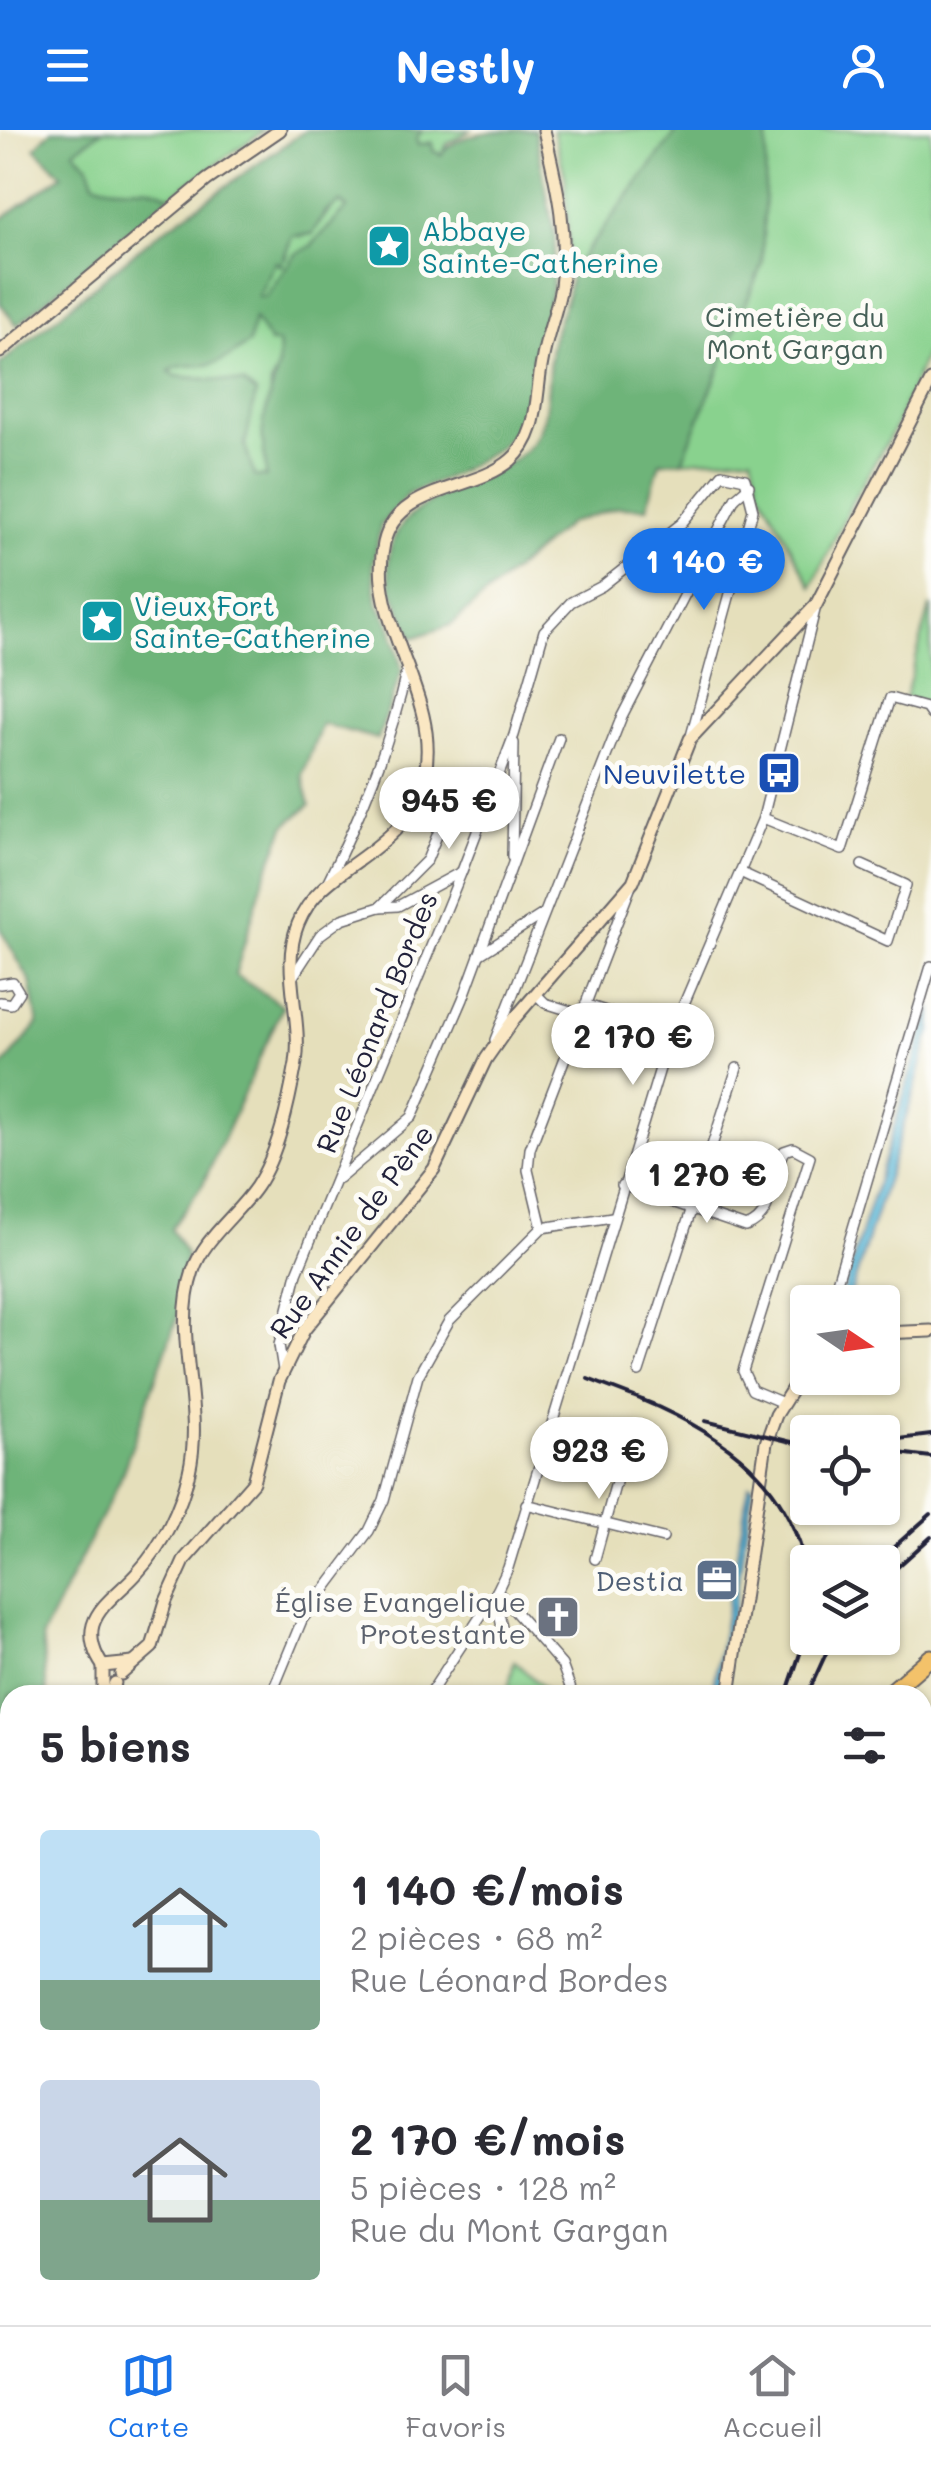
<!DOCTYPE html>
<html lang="fr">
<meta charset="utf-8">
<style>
:root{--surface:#fff;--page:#f2f2f3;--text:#2b2b33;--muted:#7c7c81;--line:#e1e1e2;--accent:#1a73e8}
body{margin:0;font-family:Mali,sans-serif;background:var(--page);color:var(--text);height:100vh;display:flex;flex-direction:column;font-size:38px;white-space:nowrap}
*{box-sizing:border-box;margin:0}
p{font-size:32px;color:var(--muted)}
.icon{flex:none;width:55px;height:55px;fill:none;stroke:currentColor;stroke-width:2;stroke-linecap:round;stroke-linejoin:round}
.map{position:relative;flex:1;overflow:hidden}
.sheet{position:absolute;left:0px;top:1555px;width:932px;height:640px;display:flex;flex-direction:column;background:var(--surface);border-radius:30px 30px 0 0;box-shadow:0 2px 8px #0004}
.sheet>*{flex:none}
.needle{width:65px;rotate:103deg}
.fabs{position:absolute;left:790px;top:1155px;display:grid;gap:20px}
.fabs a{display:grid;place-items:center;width:110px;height:110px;border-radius:10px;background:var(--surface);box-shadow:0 2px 8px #0004;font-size:50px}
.price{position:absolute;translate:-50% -85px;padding:0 22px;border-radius:35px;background:#fff;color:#222;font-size:32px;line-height:65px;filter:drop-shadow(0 2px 5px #0008)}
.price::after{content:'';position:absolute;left:50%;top:60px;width:30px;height:22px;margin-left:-15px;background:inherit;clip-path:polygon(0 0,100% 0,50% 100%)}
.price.selected{background:var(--accent);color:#fff}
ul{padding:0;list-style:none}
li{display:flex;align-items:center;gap:30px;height:250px;padding:0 40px}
li span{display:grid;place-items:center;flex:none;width:280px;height:200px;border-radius:10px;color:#555}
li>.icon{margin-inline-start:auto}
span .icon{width:120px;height:120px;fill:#fffc;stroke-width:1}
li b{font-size:42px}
h2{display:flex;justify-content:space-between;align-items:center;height:120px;padding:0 40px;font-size:42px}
header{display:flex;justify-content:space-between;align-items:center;height:130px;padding:0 40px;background:var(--accent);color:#fff;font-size:45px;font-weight:700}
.dock{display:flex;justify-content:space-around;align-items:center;height:140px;border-top:2px solid var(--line);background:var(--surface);font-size:28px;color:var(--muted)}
.dock a{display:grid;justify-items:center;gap:5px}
.dock .selected{color:var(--accent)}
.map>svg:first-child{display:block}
</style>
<header><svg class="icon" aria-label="menu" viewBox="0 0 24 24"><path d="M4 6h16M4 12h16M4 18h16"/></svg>Nestly<svg class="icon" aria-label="person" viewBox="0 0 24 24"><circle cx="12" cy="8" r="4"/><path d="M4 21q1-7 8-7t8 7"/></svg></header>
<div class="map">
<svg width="931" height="2195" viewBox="0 0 931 2195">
<rect width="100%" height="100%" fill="#fdfcf7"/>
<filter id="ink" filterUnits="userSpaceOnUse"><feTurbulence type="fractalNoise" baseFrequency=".01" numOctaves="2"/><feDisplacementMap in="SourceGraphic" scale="20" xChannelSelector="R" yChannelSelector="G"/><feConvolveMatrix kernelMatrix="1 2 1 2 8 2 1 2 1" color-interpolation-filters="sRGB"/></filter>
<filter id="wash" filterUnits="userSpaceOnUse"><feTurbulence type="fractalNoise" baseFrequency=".0048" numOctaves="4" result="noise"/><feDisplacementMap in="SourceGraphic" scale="40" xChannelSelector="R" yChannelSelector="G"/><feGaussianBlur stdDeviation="2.25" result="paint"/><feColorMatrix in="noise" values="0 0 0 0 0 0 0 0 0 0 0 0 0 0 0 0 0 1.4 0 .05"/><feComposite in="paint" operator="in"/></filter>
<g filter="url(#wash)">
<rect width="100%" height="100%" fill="#e5dfbb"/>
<g fill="#89d28e" stroke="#567a64" stroke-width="2.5">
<path d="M103,0H265L170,66C144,49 120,64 94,52L88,35L74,21Z"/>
<polygon points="423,0 471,0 447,14 442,25 433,21 432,12 418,15 416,8"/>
<polygon points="553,0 678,0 570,143 565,46"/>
<polygon points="776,0 931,0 931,211 895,298 853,370 812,457 759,358 752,326 579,338 701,57"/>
<path d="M340,72L347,78L311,116L295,125L265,167L257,166L271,137L286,127L292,105C318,113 319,83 340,72Z"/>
<path d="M254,187L278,213L282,232L271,253L266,347L254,346L245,315L252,275L244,253L176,246L168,241C192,227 224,237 244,216C251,209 248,196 254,187Z"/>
<polygon points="930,477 931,477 931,575 905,568"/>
<polygon points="514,1531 551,1565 507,1565"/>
<polygon points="923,1998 931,2002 931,2195 889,2195 885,2185 922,2185"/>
</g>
<g fill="#6eb479" stroke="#486b5a" stroke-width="2.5" fill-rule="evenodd">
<path d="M52,0H103L74,21L88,35L94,52C121,64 144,49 170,66L17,195L0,173V90L62,45L35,18Z"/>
<path d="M306,0H423L416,8L418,15L432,13L433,21L441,25C460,0 502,0 535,0L555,108L552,161L535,220L528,274L520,294L500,317L451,346L408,364L381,395L373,435L377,471L391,497L402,540L378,609L322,594L302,645L310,675L286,695L264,748L235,845L283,876L203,1054L171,1099L186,1124L178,1185L120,1350L42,1506L47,1565H10V1820L0,1860V940L38,894L30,851L0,799V234L155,106ZM340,72L347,78L311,116L295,125L265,167L258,166L276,132L281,136L292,106L313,104L325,82ZM254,188L270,213H278C283,241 265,269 263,299C261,315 267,331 266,347L254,346L245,315L256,263L244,253L176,246L169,241C184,232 195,238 211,234C226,231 236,222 249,213Z"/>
<path d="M678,0H776L767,7L762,134L682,331L660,332L647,378L619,377L569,393L451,495L413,508C406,490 394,470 390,451C374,359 490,365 532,313C551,289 547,245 551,216C556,189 570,170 570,143Z"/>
<polygon points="0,2042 10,2044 10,2135 0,2169"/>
<polygon points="923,2159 931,2173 931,2195 889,2195 885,2185 922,2185"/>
</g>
<g fill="#5cbada" stroke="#3f6e8a" stroke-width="2.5">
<polygon points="931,877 931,900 916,955 848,1172 840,1172"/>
<polygon points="749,1355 753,1356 720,1565 712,1565"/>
</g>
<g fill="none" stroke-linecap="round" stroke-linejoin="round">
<g stroke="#5cbada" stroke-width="20">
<polyline points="922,1902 931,1902"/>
<polyline points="737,2185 746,2195"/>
<polyline points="916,2185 921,2195"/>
</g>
</g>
</g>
<g filter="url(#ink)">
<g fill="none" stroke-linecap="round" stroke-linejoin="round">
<defs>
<g id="street">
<polyline points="763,688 842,720 890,568 926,578 931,585"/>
<polyline points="512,727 514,613"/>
<polyline points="740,742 888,811 906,755 862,735"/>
<path d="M327,753C362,683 390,615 407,539"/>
<polyline points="380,777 398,776 459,743"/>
<polyline points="479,825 543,784"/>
<polyline points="292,848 320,805 342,789 380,777 427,730 443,691"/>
<polyline points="0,854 13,852 19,862 11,874 0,872"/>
<polyline points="536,864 545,873 583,885"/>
<polyline points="587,875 671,902"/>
<polyline points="495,910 622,586 735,368 749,356"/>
<polyline points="339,1049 412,987 463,869 559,608"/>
<path d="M622,1055L746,1097C777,1086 770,1045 784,1021L793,1018L810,1027L743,1241L752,1260L783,1273"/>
<polyline points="542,1098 528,1040 530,1019 631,756"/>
<polyline points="831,1172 931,836"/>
<polyline points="283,1240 279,1215 297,1143 462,741 514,605 544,501 571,472 602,456 682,393 722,344 745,349 753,380 691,606"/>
<polyline points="639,1242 737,938"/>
<polyline points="526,1374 663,1408"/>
<polyline points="595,1429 630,1301"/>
<polyline points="497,1461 562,1535 573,1565"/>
<polyline points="495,1464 504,1507"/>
<polyline points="271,1565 302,1490 369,1401 384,1370 418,1246 449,1191 542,1098 612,1087"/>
<polyline points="429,1565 497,1461 508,1438 669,909 763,688 816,476"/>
<polyline points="46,2185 49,2195"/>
<polyline points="479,2185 507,2195"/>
<polyline points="711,2185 717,2195"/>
<polyline points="85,2195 89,2185"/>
</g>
<g id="secondary">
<polyline points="0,222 207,50 280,0"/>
<polyline points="882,1203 931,1201"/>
<path d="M103,1536C95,1525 89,1509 93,1495C99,1474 124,1459 138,1442C163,1415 181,1377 189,1342C205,1276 171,1206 193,1141C204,1108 236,1086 256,1057C278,1025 289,972 296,933C303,887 280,838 298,794C323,730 408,727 425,643C441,564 366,491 384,413C397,355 474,362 511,330C540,304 535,267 542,232C546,206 557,181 561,156C569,101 556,52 544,0"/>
<polyline points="121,1544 152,1517 166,1471 185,1429 253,1352 279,1251 304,1200 434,1039 486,929 514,889 633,752 690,609 816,475 931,251"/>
<polyline points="103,1565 103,1536 133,1533"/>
<polyline points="110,1565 115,1553"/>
<polyline points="729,1565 766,1313 776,1285 808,1234"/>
<polyline points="922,1988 931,1992"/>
<polyline points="199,2195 200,2185"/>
<polyline points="582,2195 584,2185"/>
</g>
<g id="primary">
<polyline points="413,2195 416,2185"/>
<polyline points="599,2195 601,2185"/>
</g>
<g id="highway">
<polyline points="887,1565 931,1527"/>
<polyline points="922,1630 931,1613"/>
<polyline points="922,1664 931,1646"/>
<polyline points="922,1793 931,1791"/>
<polyline points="843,2185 846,2195"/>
<polyline points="857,2185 859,2195"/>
<polyline points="870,2185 874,2195"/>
</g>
</defs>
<use href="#street" stroke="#666468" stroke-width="12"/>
<use href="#secondary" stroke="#666468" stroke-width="15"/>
<use href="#primary" stroke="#666468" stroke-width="16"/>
<use href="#highway" stroke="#666468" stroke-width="19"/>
<use href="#street" stroke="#fff" stroke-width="9"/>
<use href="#secondary" stroke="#fae7c3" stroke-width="11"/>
<use href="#primary" stroke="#f3c26a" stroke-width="12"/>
<use href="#highway" stroke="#f3c26a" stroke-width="15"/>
<g stroke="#22223b" stroke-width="4">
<polyline points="588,1249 653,1274"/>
<path d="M642,1270C725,1305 792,1353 808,1447"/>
<polyline points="705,1291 808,1316"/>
<polyline points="882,1311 931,1305"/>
<polyline points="882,1321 931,1327"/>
<polyline points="877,1432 931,1384"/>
<polyline points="882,1451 931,1407"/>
<polyline points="786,1565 808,1500"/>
<polyline points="807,1565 833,1508"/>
<polyline points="278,2195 283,2185"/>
</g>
</g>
</g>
<defs>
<symbol id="sight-square" viewBox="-11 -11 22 22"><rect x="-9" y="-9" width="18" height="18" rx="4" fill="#0f9aa8" stroke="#fdfcf7"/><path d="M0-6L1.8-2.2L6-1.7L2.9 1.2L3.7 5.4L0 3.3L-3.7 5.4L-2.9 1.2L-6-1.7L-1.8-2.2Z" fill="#fff"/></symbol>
<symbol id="bus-square" viewBox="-11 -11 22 22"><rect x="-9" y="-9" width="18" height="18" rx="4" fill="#1a4fb4" stroke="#fdfcf7"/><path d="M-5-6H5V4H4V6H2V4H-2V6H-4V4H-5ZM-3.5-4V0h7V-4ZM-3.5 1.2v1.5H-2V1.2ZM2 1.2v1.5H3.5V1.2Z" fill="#fff"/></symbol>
<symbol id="office-square" viewBox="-11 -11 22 22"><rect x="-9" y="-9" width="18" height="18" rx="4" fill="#5c6f8a" stroke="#fdfcf7"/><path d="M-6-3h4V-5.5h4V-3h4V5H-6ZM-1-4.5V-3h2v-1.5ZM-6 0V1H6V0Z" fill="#fff"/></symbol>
<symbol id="church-square" viewBox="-11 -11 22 22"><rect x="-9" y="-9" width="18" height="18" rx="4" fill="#6b7280" stroke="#fdfcf7"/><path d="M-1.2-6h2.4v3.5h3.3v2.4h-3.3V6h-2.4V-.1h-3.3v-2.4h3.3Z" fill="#fff"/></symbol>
</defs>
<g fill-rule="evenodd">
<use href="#sight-square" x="364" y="91" width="50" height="50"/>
<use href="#sight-square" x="77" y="466" width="50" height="50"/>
<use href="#bus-square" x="754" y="618" width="50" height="50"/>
<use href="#office-square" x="692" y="1425" width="50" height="50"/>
<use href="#church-square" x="533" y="1462" width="50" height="50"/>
</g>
<g text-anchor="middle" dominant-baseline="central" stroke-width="10" stroke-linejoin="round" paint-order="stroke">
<g font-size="28" fill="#0d838f" stroke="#fdfcf7" text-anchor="start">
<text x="422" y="100">Abbaye<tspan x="422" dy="32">Sainte-Catherine</tspan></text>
<text x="134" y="475">Vieux Fort<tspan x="134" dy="32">Sainte-Catherine</tspan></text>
</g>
<g font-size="28" fill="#466058" stroke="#fdfcf7">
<text x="795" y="186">Cimetière du<tspan x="795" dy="32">Mont Gargan</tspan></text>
</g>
<g font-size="28" fill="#164399" stroke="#fdfcf7" text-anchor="end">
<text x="746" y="643">Neuvilette</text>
</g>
<g font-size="28" fill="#22223b" stroke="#fdfcf7">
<text transform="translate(376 892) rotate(-68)">Rue Léonard Bordes</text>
<text transform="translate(351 1101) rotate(-54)">Rue Annie de Pène</text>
</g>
<g font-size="28" fill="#4e5e75" stroke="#fdfcf7" text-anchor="end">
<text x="684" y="1450">Destia</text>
</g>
<g font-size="28" fill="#5b616d" stroke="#fdfcf7" text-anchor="end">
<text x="526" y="1471">Église Evangelique<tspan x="526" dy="32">Protestante</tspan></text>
</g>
</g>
</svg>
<div class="fabs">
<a><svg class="needle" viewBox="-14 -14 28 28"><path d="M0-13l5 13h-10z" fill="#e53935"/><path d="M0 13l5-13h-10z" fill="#7c7c81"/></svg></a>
<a><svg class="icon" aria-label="locate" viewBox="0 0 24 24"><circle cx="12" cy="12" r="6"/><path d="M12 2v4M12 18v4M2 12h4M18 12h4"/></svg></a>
<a><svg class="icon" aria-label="layers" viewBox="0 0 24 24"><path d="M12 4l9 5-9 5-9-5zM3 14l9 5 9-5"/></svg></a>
</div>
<b class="price selected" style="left:704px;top:483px">1 140 €</b>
<b class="price" style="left:449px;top:722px">945 €</b>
<b class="price" style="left:633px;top:958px">2 170 €</b>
<b class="price" style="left:707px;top:1096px">1 270 €</b>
<b class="price" style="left:599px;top:1372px">923 €</b>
<section class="sheet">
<h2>5 biens<svg class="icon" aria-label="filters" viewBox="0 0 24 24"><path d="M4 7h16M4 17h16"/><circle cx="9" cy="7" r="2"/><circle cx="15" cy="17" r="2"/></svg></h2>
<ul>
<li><span style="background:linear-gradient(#bfe0f5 75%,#7fa58c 0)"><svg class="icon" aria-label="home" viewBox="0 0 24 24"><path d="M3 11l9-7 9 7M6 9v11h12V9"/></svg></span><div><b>1 140 €/mois</b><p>2 pièces · 68 m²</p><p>Rue Léonard Bordes</p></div></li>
<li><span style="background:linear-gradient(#c9d6e8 60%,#7fa58c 0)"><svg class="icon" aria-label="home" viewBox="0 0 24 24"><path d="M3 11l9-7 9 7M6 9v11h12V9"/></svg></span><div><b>2 170 €/mois</b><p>5 pièces · 128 m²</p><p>Rue du Mont Gargan</p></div></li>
</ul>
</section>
</div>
<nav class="dock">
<a class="selected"><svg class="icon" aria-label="map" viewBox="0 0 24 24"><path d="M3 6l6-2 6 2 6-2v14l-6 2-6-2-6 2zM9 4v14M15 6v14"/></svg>Carte</a>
<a><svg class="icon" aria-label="saved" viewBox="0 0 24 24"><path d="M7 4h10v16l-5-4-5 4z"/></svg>Favoris</a>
<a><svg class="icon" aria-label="home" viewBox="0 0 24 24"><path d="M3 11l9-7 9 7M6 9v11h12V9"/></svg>Accueil</a>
</nav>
